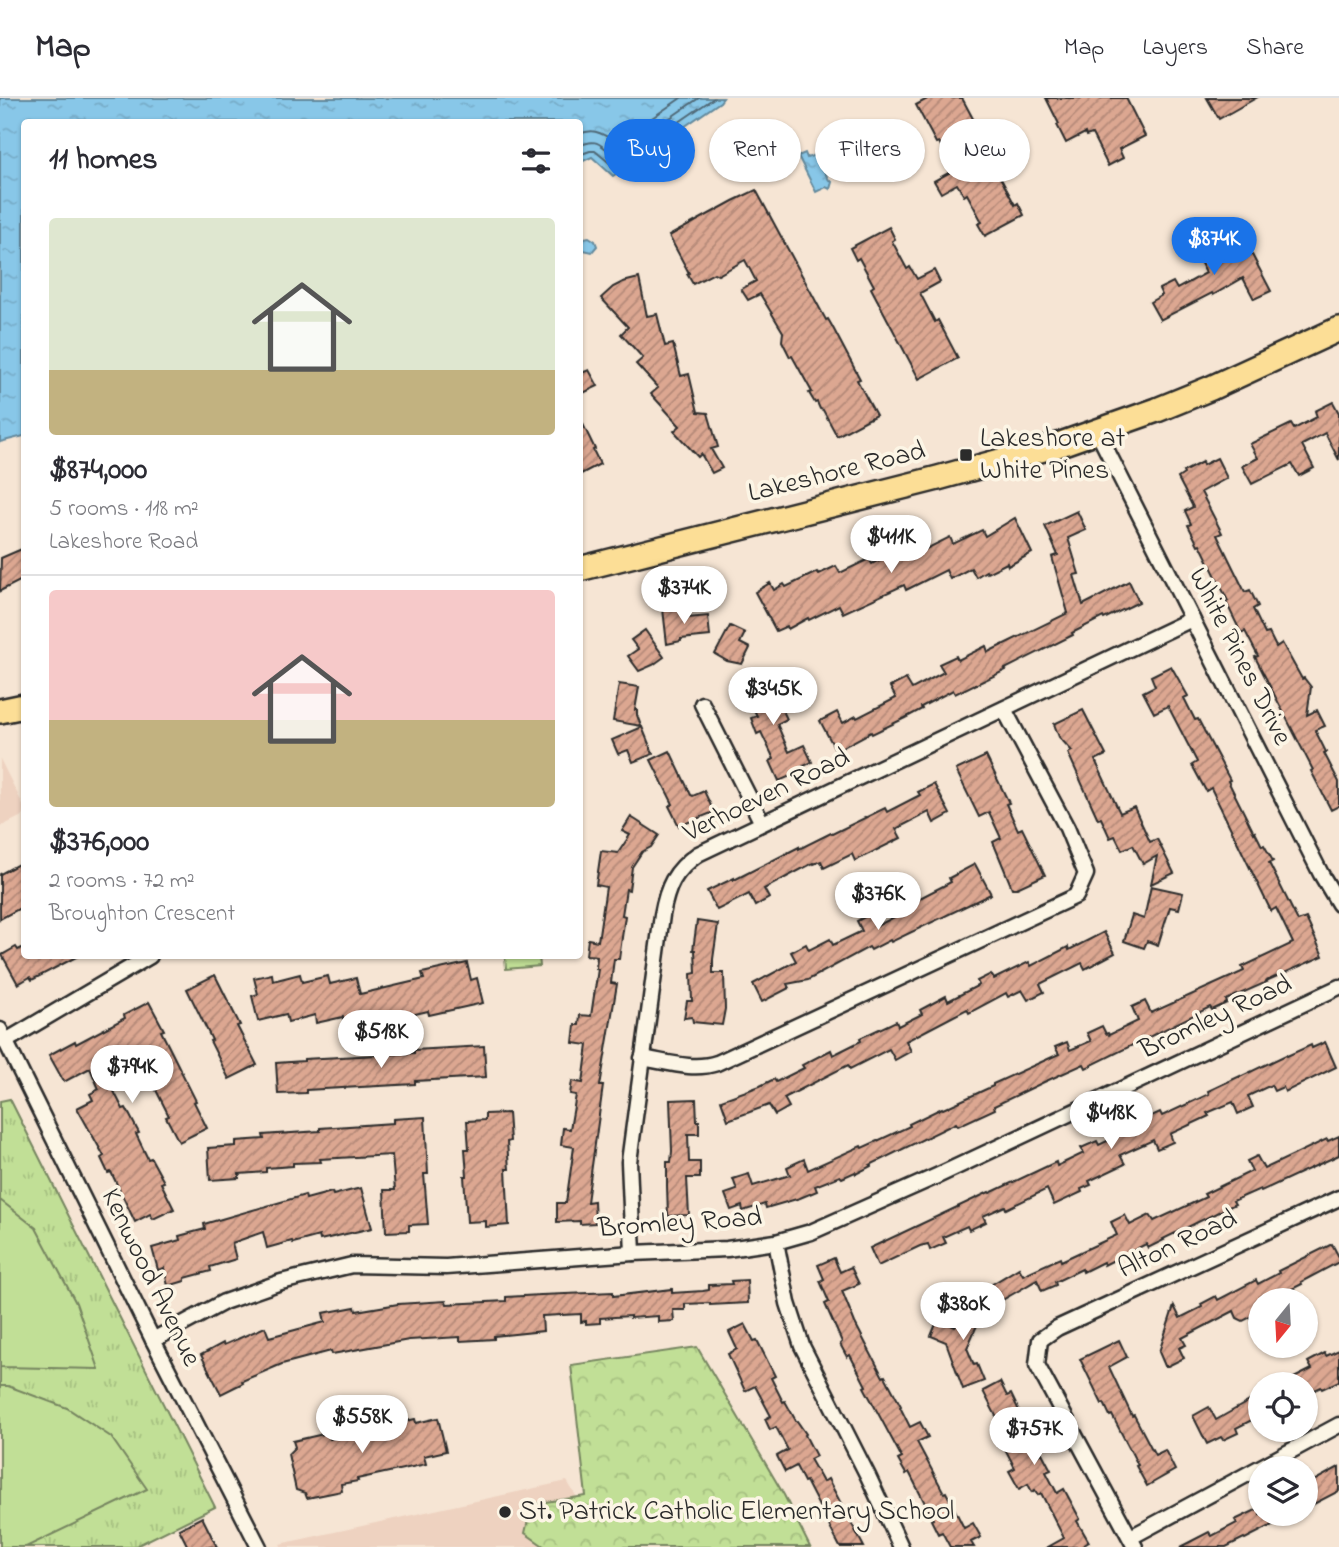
<!DOCTYPE html>
<meta charset="utf-8">
<style>
:root{--surface:#fff;--page:#f2f2f3;--text:#2b2b33;--muted:#7c7c81;--line:#e1e1e2;--accent:#1a73e8}
body{margin:0;font-family:"Indie Flower",sans-serif;background:var(--page);color:var(--text);height:100vh;display:flex;flex-direction:column;font-size:26px;white-space:nowrap}
*{box-sizing:border-box;margin:0}
p{font-size:23px;color:var(--muted)}
.icon{flex:none;width:38px;height:38px;fill:none;stroke:currentColor;stroke-width:2;stroke-linecap:round;stroke-linejoin:round}
.map{position:relative;flex:1;overflow:hidden}
.side{position:absolute;left:21px;top:21px;width:562px;height:840px;display:flex;flex-direction:column;background:var(--surface);border-radius:7px;box-shadow:0 2px 5px #0004}
.side>*{flex:none}
.hud{position:absolute;left:604px;top:21px;width:630px;height:63px;display:flex;gap:14px}
.needle{width:46px;rotate:198deg}
.tools{position:absolute;left:1248px;top:1190px;display:grid;gap:14px}
.tools a{display:grid;place-items:center;width:70px;height:70px;border-radius:50%;background:var(--surface);box-shadow:0 2px 5px #0004;font-size:35px}
.price{position:absolute;translate:-50% -60px;padding:0 16px;border-radius:24px;background:#fff;color:#222;font-size:23px;line-height:46px;filter:drop-shadow(0 2px 4px #0008)}
.price::after{content:'';position:absolute;left:50%;top:42px;width:21px;height:16px;margin-left:-10px;background:inherit;clip-path:polygon(0 0,100% 0,50% 100%)}
.price.active{background:var(--accent);color:#fff}
ul{padding:0;list-style:none}
li{display:grid;align-content:center;gap:14px;height:371px;padding:0 28px}
li+li{border-top:2px solid var(--line)}
li span{display:grid;place-items:center;height:217px;border-radius:7px;color:#555}
li>.icon{margin-inline-start:auto}
span .icon{width:126px;height:126px;fill:#fffc;stroke-width:1}
li b{font-size:30px}
h2{display:flex;justify-content:space-between;align-items:center;height:84px;padding:0 28px;font-size:30px}
.tag{padding:0 24px;border-radius:32px;background:var(--surface);box-shadow:0 2px 5px #0004;font-size:24px;line-height:63px}
.tag.active{background:var(--accent);color:#fff}
header{display:flex;align-items:center;gap:42px;box-sizing:border-box;height:98px;padding:0 35px;background:var(--surface);border-bottom:2px solid var(--line)}
header strong{font-size:33px}
nav{display:flex;gap:38px;margin-inline-start:auto;font-size:24px}
.map>svg:first-child{display:block}
</style>
<header>
<strong>Map</strong>
<nav><a>Map</a><a>Layers</a><a>Share</a></nav>
</header>
<div class="map">
<svg width="1339" height="1449" viewBox="0 0 1339 1449">
<defs>
<pattern id="forest-crowns" width="20" height="18" patternUnits="userSpaceOnUse" patternTransform="scale(1.75)"><rect width="20" height="18" fill="#c1df96"/><path d="M2 6a3 3 0 1 1 6 0M12 15a3 3 0 1 1 6 0" fill="none" stroke="#a6c081"/></pattern>
<pattern id="park-tufts" width="24" height="20" patternUnits="userSpaceOnUse" patternTransform="scale(1.75)"><rect width="24" height="20" fill="#c1df96"/><path d="M3 7l-1-3M5 7V3M7 7l1-3M15 17l-1-3M17 17v-4M19 17l1-3" fill="none" stroke="#a6c081"/></pattern>
<pattern id="water-ripples" width="26" height="14" patternUnits="userSpaceOnUse" patternTransform="scale(1.75)"><rect width="26" height="14" fill="#88c7e8"/><path d="M2 4q2-2 4 0t4 0M15 11q2-2 4 0t4 0" fill="none" stroke="#76abc7"/></pattern>
<pattern id="building-hatch" width="6" height="6" patternUnits="userSpaceOnUse" patternTransform="scale(1.75)"><rect width="6" height="6" fill="#dca791"/><path d="M-1 1l2-2M0 6l6-6M5 7l2-2" fill="none" stroke="#b38877"/></pattern>
</defs>
<rect width="100%" height="100%" fill="#f6e5d4"/>
<filter id="ink" filterUnits="userSpaceOnUse"><feTurbulence type="fractalNoise" baseFrequency=".0143" numOctaves="2"/><feDisplacementMap in="SourceGraphic" scale="14" xChannelSelector="R" yChannelSelector="G"/><feConvolveMatrix kernelMatrix="1 2 1 2 8 2 1 2 1" color-interpolation-filters="sRGB"/></filter>
<g filter="url(#ink)">
<g fill="#eed2c0">
<polygon points="0,661 24,709 24,717 0,729"/>
<polygon points="567,1383 607,1449 282,1449 280,1446"/>
</g>
<polygon fill="url(#forest-crowns)" stroke="#768560" stroke-width="2" points="697,1249 784,1397 810,1449 545,1449 525,1435 532,1406 586,1398 571,1267"/>
<polygon fill="url(#park-tufts)" stroke="#768560" stroke-width="2" points="10,1001 215,1409 134,1449 0,1449 0,1003"/>
<g fill="#c1df96" stroke="#768560" stroke-width="2">
<polygon points="505,858 539,858 540,868 506,871"/>
<polygon points="0,1102 36,1130 76,1205 99,1271 0,1269"/>
<polygon points="0,1288 8,1288 67,1310 111,1339 147,1391 26,1449 0,1449"/>
</g>
<g fill="url(#water-ripples)" stroke="#63899c" stroke-width="2">
<polygon points="0,0 723,0 720,4 613,78 592,59 579,65 579,24 24,24 24,338 0,344"/>
<polygon points="805,55 807,60 815,57 829,82 832,84 830,91 826,89 816,94 798,58"/>
<polygon points="589,139 595,143 597,148 592,154 584,152 579,156 579,141"/>
</g>
<g fill="none" stroke-linecap="round" stroke-linejoin="round">
<g stroke="#506977" stroke-width="2">
<path d="M579,36C597,29 602,37 617,44L681,0"/>
<path d="M579,48C600,38 600,50 616,57L699,0"/>
<polyline points="579,57 590,53 595,53 612,67 615,68 714,0"/>
</g>
</g>
<g fill="url(#building-hatch)" stroke="#2b2b2b" stroke-width="2">
<polygon points="929,0 962,0 1003,77 1000,79 1015,107 1018,105 1024,117 985,138 978,126 982,124 967,96 964,98 957,86 941,95 934,83 954,72 939,44 936,45 916,7"/>
<polygon points="1046,0 1126,0 1145,38 1119,51 1123,60 1108,68 1092,36 1086,38 1085,35 1066,45 1057,27 1059,26"/>
<polygon points="1207,0 1256,0 1219,21"/>
<polygon points="756,92 826,222 828,221 832,228 860,281 857,282 876,317 837,338 823,312 820,311 817,304 815,305 809,295 812,294 792,258 790,259 782,243 783,234 760,196 748,202 741,191 756,183 745,162 718,177 714,175 693,186 687,176 689,175 669,138 733,103"/>
<polygon points="889,129 895,141 892,143 907,171 910,169 917,181 934,172 940,184 920,195 935,224 938,222 958,260 919,281 871,190 874,188 859,160 856,162 850,150"/>
<polygon points="1234,136 1244,154 1249,151 1271,193 1254,201 1243,180 1213,197 1212,195 1160,222 1150,204 1162,197 1159,191 1173,184 1177,191 1206,175 1194,152 1206,146 1208,150"/>
<polygon points="639,180 647,218 657,216 665,248 673,246 681,278 689,276 698,314 708,315 718,349 711,351 722,370 712,375 701,356 698,359 674,333 680,328 651,296 658,290 636,266 643,260 621,236 628,229 601,200 613,189 623,184"/>
<polygon points="589,272 598,288 579,297 579,276"/>
<polygon points="1333,304 1339,315 1339,362 1325,335 1302,347 1314,370 1299,378 1292,366 1252,386 1242,368 1258,360 1250,346 1291,326 1294,331 1317,319 1315,313"/>
<polygon points="579,318 595,351 593,352 600,366 579,377"/>
<polygon points="1217,360 1227,380 1201,394 1222,435 1217,437 1245,494 1250,492 1258,508 1253,511 1265,536 1269,535 1276,549 1282,545 1302,581 1304,580 1311,589 1307,617 1317,612 1325,628 1315,632 1326,654 1324,655 1339,684 1339,708 1331,712 1311,673 1313,672 1255,559 1258,558 1245,533 1241,535 1226,504 1228,503 1200,446 1198,447 1188,427 1191,426 1185,413 1193,409 1178,380 1184,376 1183,374 1202,364 1203,367"/>
<polygon points="1077,413 1086,432 1068,440 1079,476 1074,477 1083,507 1129,483 1139,504 1104,521 1103,519 1072,535 1073,537 1005,571 1006,572 975,587 975,586 955,596 953,592 921,609 922,611 905,620 872,636 871,634 836,653 820,623 837,614 843,625 856,618 857,620 896,600 890,589 906,581 912,591 944,574 939,566 956,558 958,562 986,548 988,554 1068,515 1052,459 1058,457 1045,428"/>
<polygon points="1015,420 1032,455 1008,468 1007,465 987,475 986,473 976,479 971,470 950,481 946,472 906,492 904,487 843,515 839,507 809,522 808,520 788,531 787,528 776,533 755,494 770,485 774,492 784,486 786,489 817,474 819,476 836,468 840,475 869,461 872,466 903,449 907,458 917,453 918,455 950,439 953,446 982,432 985,438"/>
<polygon points="24,450 24,481 0,493 1,460"/>
<polygon points="680,509 680,515 688,514 688,520 708,518 710,538 681,541 681,543 667,546 663,511"/>
<polygon points="730,528 745,535 740,545 750,550 742,566 727,563 715,556"/>
<polygon points="645,532 664,559 653,567 639,573 628,558 638,551 631,542"/>
<polygon points="1171,568 1188,598 1184,600 1195,622 1198,621 1230,682 1228,683 1254,735 1255,734 1262,748 1264,747 1273,763 1269,765 1298,823 1306,820 1323,858 1266,883 1267,884 1226,902 1227,905 1212,912 1210,909 1086,970 1084,966 1044,984 994,1008 995,1011 958,1028 956,1025 870,1067 871,1068 856,1076 855,1074 842,1080 840,1078 815,1088 817,1093 800,1100 766,1110 765,1106 743,1113 742,1108 731,1112 725,1096 737,1092 733,1081 749,1076 753,1088 790,1077 787,1069 804,1061 808,1072 861,1048 862,1050 910,1028 909,1026 942,1010 943,1011 993,988 993,986 1059,956 1055,949 1067,944 1070,952 1091,943 1087,935 1102,928 1106,936 1108,935 1109,937 1138,923 1132,909 1145,903 1151,915 1244,873 1242,869 1293,845 1276,810 1271,813 1211,690 1206,693 1192,667 1197,664 1168,608 1154,615 1143,594 1155,588 1151,578"/>
<polygon points="761,575 765,583 767,582 772,590 787,621 777,626 789,654 804,647 812,664 792,674 793,677 779,683 770,663 774,661 761,634 757,636 751,620 757,618 741,584"/>
<polygon points="619,586 639,589 635,612 637,612 637,617 641,628 613,623"/>
<polygon points="1083,612 1106,657 1095,662 1120,715 1134,709 1150,744 1157,741 1174,775 1151,786 1157,758 1143,766 1133,747 1122,752 1115,738 1110,740 1101,720 1098,721 1068,655 1072,653 1059,639 1054,626"/>
<polygon points="642,629 653,656 633,664 628,652 618,656 612,642"/>
<polygon points="670,653 691,697 693,698 704,693 714,714 679,728 669,708 673,706 651,662"/>
<polygon points="986,658 1009,705 1006,706 1018,732 1022,730 1045,777 1017,790 1012,790 993,744 1001,740 989,714 979,719 956,672"/>
<polygon points="934,686 950,716 934,725 929,714 896,731 901,740 855,763 852,756 824,770 821,763 814,766 813,765 764,791 769,800 755,808 749,796 717,812 707,793 734,780 734,782 799,749 799,751 831,735 832,736 885,710 887,714 920,697 918,694"/>
<polygon points="631,719 659,737 651,749 642,754 632,769 629,792 626,791 622,817 625,818 619,861 614,861 611,885 617,886 600,988 603,988 587,1104 594,1103 595,1125 580,1126 580,1123 557,1124 557,1105 566,1105 574,1049 561,1047 563,1030 570,1031 576,997 570,996 572,983 583,985 588,947 573,945 575,927 579,927 580,917 591,918 598,871 596,871 597,858 586,857 588,841 598,843 606,789 596,787 601,753 618,755 630,737 622,733"/>
<polygon points="24,763 24,808 0,821 0,776"/>
<polygon points="975,766 991,796 891,844 890,842 871,852 869,849 808,882 787,886 789,890 762,904 753,886 796,863 791,854 806,846 809,852 830,841 833,847 862,833 857,823 870,816 877,828 912,810 910,805 951,784 949,780"/>
<polygon points="1151,788 1183,795 1179,811 1170,809 1158,847 1147,843 1144,850 1124,843 1132,817 1144,821"/>
<polygon points="697,823 718,826 713,861 713,875 724,875 725,911 722,927 693,924 692,919 684,920 687,903 692,903 691,876 696,875 695,852 693,852"/>
<polygon points="1104,834 1115,855 1085,871 1082,865 1040,886 1044,894 1028,902 1022,892 1008,899 1006,895 969,915 967,911 906,943 911,953 895,962 889,951 850,971 848,967 784,1000 789,1009 775,1017 769,1007 728,1022 721,1002 760,988 774,981 776,984 804,970 802,967 831,952 833,957 861,943 860,940 896,923 898,928 922,916 920,912 946,898 948,903 979,887 977,883 991,876 994,881 1029,864 1031,868 1068,849 1069,852"/>
<polygon points="16,849 18,852 24,849 24,858 78,858 32,882 30,879 18,886 2,857"/>
<polygon points="467,865 471,882 477,880 483,905 429,917 428,913 373,926 371,919 344,926 343,919 316,925 315,917 288,924 286,916 258,923 252,898 258,896 254,880 272,876 273,883 300,876 302,884 328,878 330,886 356,880 360,896 424,881 422,875"/>
<polygon points="215,877 240,927 237,928 257,967 229,981 210,943 212,942 187,891"/>
<polygon points="149,904 164,932 161,933 196,1003 194,1004 207,1030 179,1044 166,1019 169,1018 135,950 101,968 123,1011 126,1010 139,1035 136,1036 148,1061 151,1060 164,1084 161,1085 174,1111 153,1121 150,1116 135,1124 111,1074 108,1075 101,1060 104,1058 77,1010 93,1002 90,996 99,991 90,970 64,984 49,957 75,943 76,946 125,920 124,917"/>
<polygon points="1325,944 1336,969 1285,994 1283,989 1274,993 1271,987 1248,998 1253,1009 1238,1016 1233,1004 1207,1015 1209,1018 1170,1036 1173,1044 1157,1051 1153,1042 1120,1057 1125,1066 1089,1083 1091,1087 1081,1091 1082,1094 1054,1107 1047,1091 1006,1111 1005,1108 983,1118 986,1124 969,1132 967,1128 943,1139 946,1145 930,1152 928,1146 920,1148 878,1168 870,1150 989,1094 990,1095 1056,1064 1057,1068 1084,1055 1081,1050 1097,1043 1099,1047 1124,1035 1123,1031 1160,1014 1162,1018 1209,996 1208,993 1240,978 1240,979 1286,957 1287,958 1311,947 1312,950"/>
<polygon points="484,948 486,979 415,983 415,986 306,992 306,995 278,996 276,965 304,963 304,961 414,955 414,952"/>
<polygon points="696,1001 697,1023 699,1023 699,1036 688,1036 689,1064 700,1064 700,1080 687,1080 689,1117 668,1118 667,1088 667,1064 671,1064 672,1053 670,1002"/>
<polygon points="508,1015 510,1043 507,1044 509,1071 506,1071 509,1127 486,1129 486,1123 467,1124 464,1078 467,1078 465,1051 469,1051 467,1023 485,1022 485,1016"/>
<polygon points="425,1019 428,1076 424,1076 428,1126 409,1127 409,1133 386,1134 384,1092 395,1092 392,1057 320,1061 321,1064 293,1065 293,1068 266,1070 266,1074 239,1076 239,1080 210,1082 208,1050 236,1048 236,1043 264,1041 263,1037 320,1033 320,1030 393,1025 393,1021"/>
<polygon points="1339,1038 1339,1057 1261,1093 1260,1091 1233,1103 1235,1106 1163,1141 1164,1142 1148,1150 1146,1146 1104,1167 1103,1164 1083,1174 1082,1171 1055,1184 1056,1187 1042,1193 1037,1182 999,1204 989,1188 1019,1170 1023,1177 1060,1160 1061,1163 1117,1137 1111,1124 1125,1117 1130,1127 1150,1117 1154,1123 1206,1099 1204,1096 1252,1073 1247,1063 1257,1058 1264,1071 1327,1041 1328,1043"/>
<polygon points="361,1090 372,1130 320,1142 319,1138 293,1145 292,1143 267,1150 263,1134 232,1145 236,1161 210,1169 211,1173 185,1180 185,1183 168,1188 164,1170 158,1172 152,1150 180,1142 179,1138 205,1131 204,1126 305,1097 306,1101 332,1094 333,1097"/>
<polygon points="1332,1146 1339,1159 1339,1164 1301,1184 1302,1186 1270,1202 1260,1202 1260,1208 1257,1209 1258,1212 1253,1214 1253,1218 1243,1223 1237,1220 1234,1213 1182,1240 1186,1247 1179,1250 1184,1260 1168,1268 1165,1268 1159,1254 1174,1208 1180,1220 1202,1209 1201,1206 1216,1198 1218,1202 1256,1182 1258,1186 1279,1175 1278,1173"/>
<polygon points="834,1160 840,1174 851,1169 859,1186 842,1193 855,1225 883,1279 885,1278 901,1308 900,1309 910,1329 920,1324 928,1339 917,1344 944,1395 946,1394 964,1430 973,1425 981,1439 971,1444 974,1449 950,1449 942,1434 938,1436 931,1422 933,1421 909,1374 906,1376 898,1362 902,1360 864,1289 866,1288 850,1257 847,1259 840,1246 842,1244 825,1206 829,1204 820,1183 824,1181 818,1167"/>
<polygon points="747,1182 748,1205 710,1207 710,1205 685,1206 685,1212 673,1212 674,1223 658,1224 658,1218 630,1220 630,1218 600,1220 600,1225 586,1226 586,1223 581,1224 581,1216 542,1218 543,1233 494,1238 494,1241 478,1242 460,1243 460,1239 409,1242 332,1256 331,1253 282,1266 242,1283 243,1285 221,1296 201,1257 223,1245 224,1247 265,1229 269,1239 325,1224 323,1215 355,1209 356,1213 398,1206 446,1203 447,1206 506,1203 506,1199 541,1197 613,1194 613,1198 672,1191 672,1195 703,1193 709,1192 709,1187 732,1186 731,1183"/>
<polygon points="969,1199 986,1207 967,1250 974,1267 977,1266 984,1283 963,1291 946,1244 931,1238 938,1221 955,1229"/>
<polygon points="745,1226 754,1243 757,1242 775,1278 771,1280 783,1304 785,1303 796,1323 797,1323 806,1336 805,1337 816,1358 810,1361 823,1384 828,1381 864,1449 840,1449 806,1383 804,1384 796,1368 785,1374 777,1358 788,1352 776,1329 770,1332 765,1321 771,1318 755,1288 745,1293 728,1256 737,1251 729,1234"/>
<polygon points="1119,1242 1127,1259 1109,1269 1132,1318 1134,1317 1155,1357 1165,1352 1175,1372 1147,1388 1136,1368 1138,1367 1112,1317 1110,1318 1104,1305 1102,1306 1080,1261"/>
<polygon points="1339,1252 1339,1283 1322,1291 1321,1289 1306,1296 1306,1286 1282,1286 1312,1271 1308,1264 1325,1255 1326,1258"/>
<polygon points="1000,1284 1007,1298 1011,1296 1022,1319 1024,1318 1032,1333 1029,1335 1039,1357 1042,1355 1051,1372 1046,1374 1057,1395 1064,1391 1080,1421 1077,1423 1089,1444 1081,1449 1048,1449 1064,1440 1041,1395 1038,1397 1035,1392 1032,1394 1028,1386 1019,1391 1009,1373 1015,1370 1002,1345 1011,1341 1000,1319 997,1320 983,1293"/>
<polygon points="1260,1297 1260,1318 1236,1330 1238,1335 1223,1342 1221,1339 1207,1346 1193,1318 1209,1309 1216,1322"/>
<polygon points="438,1320 446,1353 424,1358 426,1366 357,1381 358,1383 341,1386 342,1393 307,1400 305,1395 296,1392 288,1356 295,1349 293,1343 328,1335 330,1341 415,1321 416,1325"/>
<polygon points="1339,1369 1339,1393 1306,1410 1306,1387"/>
<polygon points="1260,1410 1260,1416 1294,1416 1245,1441 1244,1440 1226,1449 1180,1449 1209,1434 1212,1438 1237,1425 1235,1422"/>
<polygon points="202,1419 217,1449 188,1449 179,1431"/>
</g>
<g fill="none" stroke-linecap="round" stroke-linejoin="round">
<defs>
<g id="street">
<polyline points="1097,333 1321,776 1339,806"/>
<polyline points="702,606 762,725"/>
<polyline points="0,932 153,1242 259,1449"/>
<polyline points="6,943 150,858"/>
<path d="M642,960C667,964 693,973 717,965L1076,798L1086,776L1067,730L1004,611"/>
<polyline points="776,1144 788,1205 802,1248 868,1378 901,1449"/>
<path d="M633,1155L629,1064L662,817C667,789 674,773 698,756L1192,521"/>
<polyline points="153,1242 224,1204 281,1184 352,1167 446,1169 633,1155 727,1151 776,1144 811,1134 937,1078 1339,889"/>
<polyline points="1131,1439 1339,1327"/>
<polyline points="1135,1449 1037,1267 1040,1242 1057,1230 1339,1100"/>
</g>
<g id="primary">
<polyline points="579,471 938,380 1055,348 1157,312 1211,290 1339,231"/>
<polyline points="0,613 24,608"/>
</g>
</defs>
<use href="#street" stroke="#2b2b2b" stroke-width="19"/>
<use href="#primary" stroke="#2b2b2b" stroke-width="28"/>
<use href="#street" stroke="#fcf5e5" stroke-width="14"/>
<use href="#primary" stroke="#fcde96" stroke-width="23"/>
</g>
</g>
<g fill="#2b2b2b" stroke="#fcf5e5" stroke-width="2.5">
<rect x="959" y="350" width="14" height="14" rx="3.5"/>
<circle cx="505" cy="1414" r="7"/>
</g>
<g text-anchor="middle" dominant-baseline="central" stroke-width="7" stroke-linejoin="round" paint-order="stroke">
<g font-size="28" fill="#2b2b2b" stroke="#fcf5e5" text-anchor="start">
<text x="980" y="341">Lakeshore at<tspan x="980" dy="32">White Pines</tspan></text>
<text x="519" y="1414">St. Patrick Catholic Elementary School</text>
</g>
<g font-size="28" fill="#2b2b2b" stroke="#fcf5e5">
<text transform="translate(837 375) rotate(-14)">Lakeshore Road</text>
<text transform="translate(1239 559) rotate(63)">White Pines Drive</text>
<text transform="translate(767 698) rotate(-26)">Verhoeven Road</text>
<text transform="translate(1216 920) rotate(-25)">Bromley Road</text>
<text transform="translate(680 1126) rotate(-4)">Bromley Road</text>
<text transform="translate(1178 1147) rotate(-25)">Alton Road</text>
<text transform="translate(150 1180) rotate(64)">Kenwood Avenue</text>
</g>
</g>
</svg>
<div class="tools">
<a><svg class="needle" viewBox="-14 -14 28 28"><path d="M0-13l5 13h-10z" fill="#e53935"/><path d="M0 13l5-13h-10z" fill="#7c7c81"/></svg></a>
<a><svg class="icon" aria-label="locate" viewBox="0 0 24 24"><circle cx="12" cy="12" r="6"/><path d="M12 2v4M12 18v4M2 12h4M18 12h4"/></svg></a>
<a><svg class="icon" aria-label="layers" viewBox="0 0 24 24"><path d="M12 4l9 5-9 5-9-5zM3 14l9 5 9-5"/></svg></a>
</div>
<b class="price active" style="left:1214px;top:179px">$874K</b>
<b class="price" style="left:891px;top:477px">$411K</b>
<b class="price" style="left:684px;top:528px">$374K</b>
<b class="price" style="left:773px;top:629px">$345K</b>
<b class="price" style="left:878px;top:834px">$376K</b>
<b class="price" style="left:381px;top:972px">$518K</b>
<b class="price" style="left:132px;top:1007px">$794K</b>
<b class="price" style="left:1111px;top:1053px">$418K</b>
<b class="price" style="left:963px;top:1244px">$380K</b>
<b class="price" style="left:362px;top:1357px">$558K</b>
<b class="price" style="left:1034px;top:1369px">$757K</b>
<div class="hud">
<a class="tag active">Buy</a>
<a class="tag">Rent</a>
<a class="tag">Filters</a>
<a class="tag">New</a>
</div>
<section class="side">
<h2>11 homes<svg class="icon" aria-label="filters" viewBox="0 0 24 24"><path d="M4 7h16M4 17h16"/><circle cx="9" cy="7" r="2"/><circle cx="15" cy="17" r="2"/></svg></h2>
<ul>
<li><span style="background:linear-gradient(#dfe7d0 70%,#c2b280 0)"><svg class="icon" aria-label="home" viewBox="0 0 24 24"><path d="M3 11l9-7 9 7M6 9v11h12V9"/></svg></span><div><b>$874,000</b><p>5 rooms · 118 m²</p><p>Lakeshore Road</p></div></li>
<li><span style="background:linear-gradient(#f6c9c9 60%,#c2b280 0)"><svg class="icon" aria-label="home" viewBox="0 0 24 24"><path d="M3 11l9-7 9 7M6 9v11h12V9"/></svg></span><div><b>$376,000</b><p>2 rooms · 72 m²</p><p>Broughton Crescent</p></div></li>
</ul>
</section>
</div>
